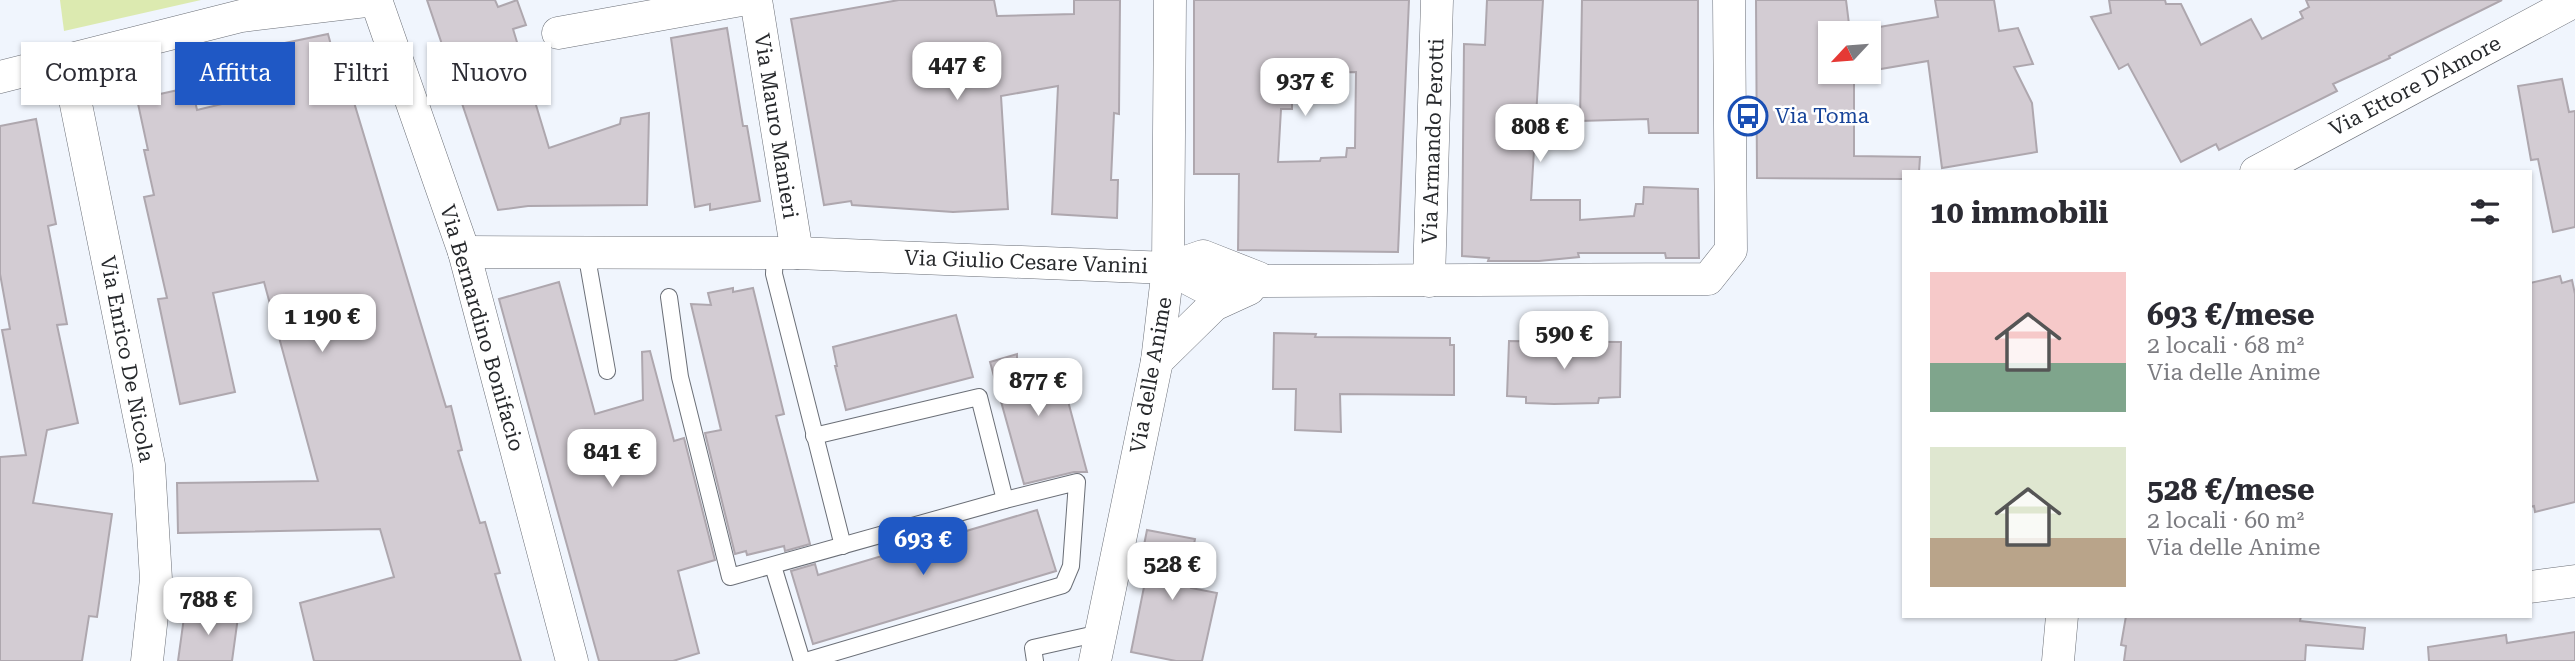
<!DOCTYPE html>
<html lang="it">
<meta charset="utf-8">
<style>
:root{--surface:#fff;--page:#f2f2f3;--text:#2b2b33;--muted:#7c7c81;--accent:#1f58c5}
body{margin:0;font-family:"Roboto Serif",serif;background:var(--page);color:var(--text);height:100vh;display:flex;flex-direction:column;font-size:26px;white-space:nowrap}
*{box-sizing:border-box;margin:0}
p{font-size:23px;color:var(--muted)}
.icon{flex:none;width:38px;height:38px;fill:none;stroke:currentColor;stroke-width:2;stroke-linecap:round;stroke-linejoin:round}
.map{position:relative;flex:1;overflow:hidden}
.details{position:absolute;left:1902px;top:170px;width:630px;height:448px;display:flex;flex-direction:column;background:var(--surface);border-radius:0px;box-shadow:0 2px 5px #0004}
.details>*{flex:none}
.guide{position:absolute;left:21px;top:42px;width:665px;height:63px;display:flex;gap:14px}
.needle{width:46px;rotate:244deg}
.controls{position:absolute;left:1818px;top:21px;display:grid;gap:14px}
.controls a{display:grid;place-items:center;width:63px;height:63px;border-radius:0px;background:var(--surface);box-shadow:0 2px 5px #0004;font-size:35px}
.price{position:absolute;translate:-50% -60px;padding:0 16px;border-radius:14px;background:#fff;color:#222;font-size:23px;line-height:46px;filter:drop-shadow(0 2px 4px #0008)}
.price::after{content:'';position:absolute;left:50%;top:42px;width:21px;height:16px;margin-left:-10px;background:inherit;clip-path:polygon(0 0,100% 0,50% 100%)}
.price.selected{background:var(--accent);color:#fff}
ul{padding:0;list-style:none}
li{display:flex;align-items:center;gap:21px;height:175px;padding:0 28px}
li span{display:grid;place-items:center;flex:none;width:196px;height:140px;border-radius:0px;color:#555}
li>.icon{margin-inline-start:auto}
span .icon{width:84px;height:84px;fill:#fffc;stroke-width:1}
li b{font-size:30px}
h2{display:flex;justify-content:space-between;align-items:center;height:84px;padding:0 28px;font-size:30px}
.pill{padding:0 24px;border-radius:0px;background:var(--surface);box-shadow:0 2px 5px #0004;font-size:24px;line-height:63px}
.pill.selected{background:var(--accent);color:#fff}
.map>svg:first-child{display:block}
</style>
<div class="map">
<svg width="2575" height="661" viewBox="0 0 2575 661">
<rect width="100%" height="100%" fill="#f0f5fd"/>
<polygon fill="#dceab0" points="60,0 201,0 64,31"/>
<g fill="#d3ccd3" stroke="#aea7ae" stroke-width="2" fill-rule="evenodd">
<polygon points="427,0 495,0 498,7 517,0 526,25 513,29 549,148 620,124 621,118 649,113 647,205 528,206 498,210"/>
<polygon points="899,0 994,0 997,16 1074,14 1074,0 1120,0 1119,114 1114,113 1111,180 1118,180 1117,218 1052,214 1058,86 1001,96 1008,209 953,212 852,205 851,201 824,205 791,19"/>
<path d="M1194,0H1409L1398,252L1238,250L1239,174H1194ZM1356,72L1355,148H1347L1346,157L1321,158L1320,161L1278,162L1281,109H1292V73Z"/>
<polygon points="1487,0 1543,0 1531,200 1580,200 1580,220 1634,216 1636,204 1643,204 1644,187 1698,189 1699,258 1666,258 1665,253 1578,253 1579,257 1539,261 1488,261 1489,258 1462,256 1464,44 1485,45"/>
<polygon points="1582,0 1698,0 1698,133 1649,133 1648,119 1580,121"/>
<polygon points="1756,0 1846,0 1850,32 1938,17 1935,0 1994,0 1999,31 2018,28 2033,64 2014,67 2032,103 2037,152 1942,168 1928,61 1869,71 1869,33 1830,33 1830,72 1863,72 1854,73 1854,156 1920,157 1919,172 1904,172 1904,179 1757,178"/>
<polygon points="2109,0 2165,0 2166,4 2181,4 2201,45 2251,19 2262,39 2303,18 2300,12 2309,7 2306,0 2502,0 2389,56 2390,58 2333,84 2337,91 2219,150 2216,144 2181,162 2128,64 2119,69 2091,17 2111,13"/>
<polygon points="727,28 743,126 747,126 760,201 710,210 710,204 695,207 671,38"/>
<polygon points="328,34 337,67 343,66 446,407 451,406 462,450 458,451 480,523 485,522 500,573 495,574 521,661 314,661 300,603 394,577 380,529 178,533 177,483 318,481 264,282 213,293 235,392 180,404 158,299 167,298 144,197 154,195 144,150 148,150 137,99 192,87 197,110 259,95 256,82 263,80 256,49"/>
<polygon points="2562,79 2569,112 2575,111 2575,227 2553,232 2538,159 2531,160 2518,86"/>
<polygon points="36,119 56,224 48,226 67,324 57,325 78,423 47,430 33,503 112,514 97,617 89,616 82,661 0,661 0,457 26,455 2,330 10,329 0,274 0,126"/>
<polygon points="2560,276 2562,283 2572,280 2575,294 2575,502 2535,512 2534,506 2530,507 2530,283"/>
<polygon points="559,282 595,414 643,400 642,352 650,351 674,441 684,438 715,560 678,571 699,653 673,661 599,661 499,299"/>
<polygon points="733,288 733,292 753,288 784,414 776,416 810,544 785,551 784,546 747,555 746,551 735,554 705,433 721,430 691,304 711,305 708,293"/>
<polygon points="956,315 973,377 846,410 835,366 837,366 833,347"/>
<polygon points="1274,333 1316,334 1315,337 1450,338 1450,345 1454,345 1454,395 1340,394 1341,432 1295,430 1296,389 1273,389"/>
<polygon points="1509,341 1621,342 1620,397 1599,398 1598,403 1554,404 1526,403 1526,397 1507,396"/>
<polygon points="1017,354 1017,360 1057,360 1087,472 1074,472 1024,484 990,362"/>
<polygon points="1037,510 1056,571 813,644 791,571 815,564 818,575"/>
<polygon points="1147,530 1195,539 1191,560 1196,560 1191,588 1217,593 1202,661 1176,661 1131,652 1146,577 1138,575"/>
<polygon points="185,610 238,617 232,661 178,661"/>
<polygon points="2126,616 2301,616 2300,621 2365,628 2363,649 2306,645 2305,661 2124,661 2126,646 2121,645"/>
<polygon points="2575,632 2575,661 2429,661 2428,647 2506,635 2507,643"/>
</g>
<g fill="none" stroke-linecap="round" stroke-linejoin="round">
<defs>
<g id="lane">
<polyline points="586,252 607,371"/>
<polyline points="775,253 774,274 843,546"/>
<polyline points="669,297 680,377 730,577 1005,500 1077,482 1071,566 1063,585 806,661"/>
<polyline points="814,436 979,397 1005,500"/>
<polyline points="773,566 802,661"/>
<polyline points="1035,661 1033,648 1100,633"/>
</g>
<g id="street">
<polyline points="376,0 464,252 572,661"/>
<polyline points="756,0 797,253"/>
<polyline points="558,33 741,0"/>
<polyline points="67,60 149,465 156,579 147,661"/>
<polyline points="0,77 241,16 374,0"/>
<polyline points="2256,172 2575,1"/>
<polyline points="464,252 797,253 1168,268 1202,286 1267,281 1708,279 1731,250 1729,0"/>
<polyline points="1168,268 1203,256 1259,278"/>
<polyline points="1429,281 1437,0"/>
<polyline points="1157,361 1214,305 1249,289"/>
<polyline points="2530,587 2575,581"/>
<polyline points="1095,661 1157,361 1168,268 1170,0"/>
<polyline points="2058,661 2062,616"/>
</g>
</defs>
<use href="#lane" stroke="#6b6f77" stroke-width="18"/>
<use href="#street" stroke="#6b6f77" stroke-width="33"/>
<use href="#lane" stroke="#fff" stroke-width="16"/>
<use href="#street" stroke="#fff" stroke-width="32"/>
</g>
<defs>
<symbol id="bus-ring" viewBox="-11 -11 22 22"><circle r="9.5" fill="#fff" stroke="#1a4fb4" stroke-width="1.5"/><path d="M-5-6H5V4H4V6H2V4H-2V6H-4V4H-5ZM-3.5-4V0h7V-4ZM-3.5 1.2v1.5H-2V1.2ZM2 1.2v1.5H3.5V1.2Z" fill="#1a4fb4"/></symbol>
</defs>
<g fill-rule="evenodd">
<use href="#bus-ring" x="1726" y="94" width="44" height="44"/>
</g>
<g text-anchor="middle" dominant-baseline="central" stroke-width="5" stroke-linejoin="round" paint-order="stroke">
<g font-size="21" fill="#27292c" stroke="#fff">
<text transform="translate(2415 86) rotate(-28)">Via Ettore D'Amore</text>
<text transform="translate(776 126) rotate(81)">Via Mauro Manieri</text>
<text transform="translate(1433 141) rotate(-88)">Via Armando Perotti</text>
<text transform="translate(1026 262) rotate(2)">Via Giulio Cesare Vanini</text>
<text transform="translate(482 328) rotate(74)">Via Bernardino Bonifacio</text>
<text transform="translate(127 359) rotate(79)">Via Enrico De Nicola</text>
<text transform="translate(1151 375) rotate(-80)">Via delle Anime</text>
</g>
<g font-size="21" fill="#164399" stroke="#fff" text-anchor="start">
<text x="1775" y="116">Via Toma</text>
</g>
</g>
</svg>
<div class="controls">
<a><svg class="needle" viewBox="-14 -14 28 28"><path d="M0-13l5 13h-10z" fill="#e53935"/><path d="M0 13l5-13h-10z" fill="#7c7c81"/></svg></a>
</div>
<b class="price" style="left:957px;top:102px">447 €</b>
<b class="price" style="left:1305px;top:118px">937 €</b>
<b class="price" style="left:1540px;top:164px">808 €</b>
<b class="price" style="left:322px;top:354px">1 190 €</b>
<b class="price" style="left:1564px;top:371px">590 €</b>
<b class="price" style="left:1038px;top:418px">877 €</b>
<b class="price" style="left:612px;top:489px">841 €</b>
<b class="price selected" style="left:923px;top:577px">693 €</b>
<b class="price" style="left:1172px;top:602px">528 €</b>
<b class="price" style="left:208px;top:637px">788 €</b>
<div class="guide">
<a class="pill">Compra</a>
<a class="pill selected">Affitta</a>
<a class="pill">Filtri</a>
<a class="pill">Nuovo</a>
</div>
<section class="details">
<h2>10 immobili<svg class="icon" aria-label="filters" viewBox="0 0 24 24"><path d="M4 7h16M4 17h16"/><circle cx="9" cy="7" r="2"/><circle cx="15" cy="17" r="2"/></svg></h2>
<ul>
<li><span style="background:linear-gradient(#f6c9c9 65%,#7fa58c 0)"><svg class="icon" aria-label="home" viewBox="0 0 24 24"><path d="M3 11l9-7 9 7M6 9v11h12V9"/></svg></span><div><b>693 €/mese</b><p>2 locali · 68 m²</p><p>Via delle Anime</p></div></li>
<li><span style="background:linear-gradient(#dfe7d0 65%,#b9a48a 0)"><svg class="icon" aria-label="home" viewBox="0 0 24 24"><path d="M3 11l9-7 9 7M6 9v11h12V9"/></svg></span><div><b>528 €/mese</b><p>2 locali · 60 m²</p><p>Via delle Anime</p></div></li>
</ul>
</section>
</div>
